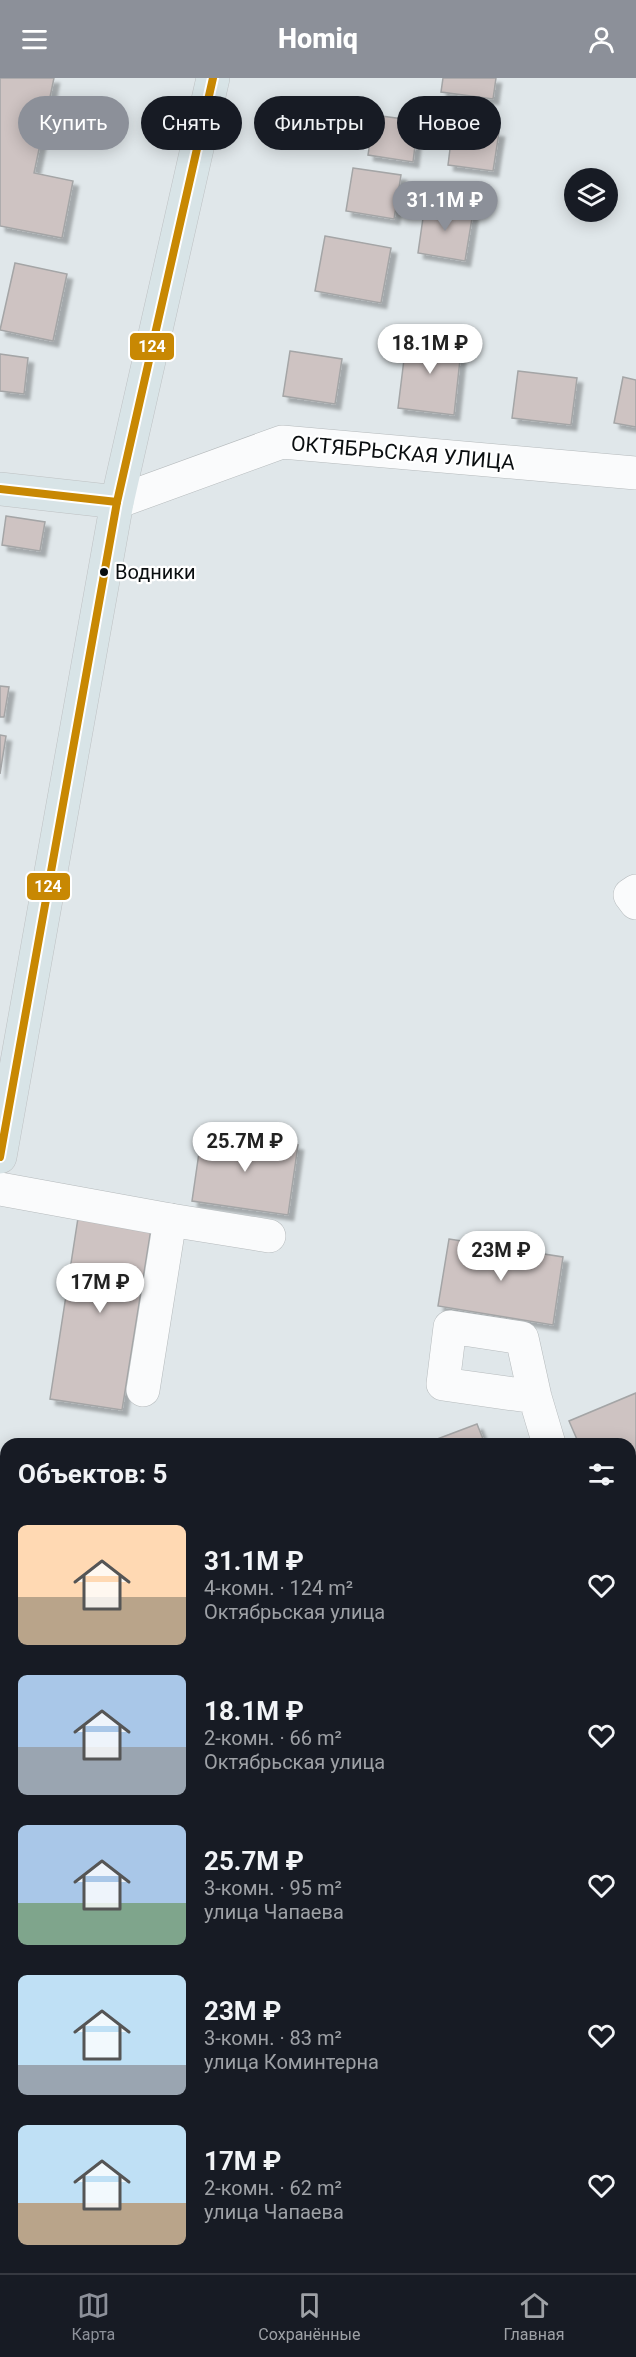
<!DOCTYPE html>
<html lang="ru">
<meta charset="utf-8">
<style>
:root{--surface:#171b24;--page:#242831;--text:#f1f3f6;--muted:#9ea1a6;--line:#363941;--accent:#8c9099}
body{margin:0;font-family:Roboto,sans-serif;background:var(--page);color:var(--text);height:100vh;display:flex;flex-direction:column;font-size:22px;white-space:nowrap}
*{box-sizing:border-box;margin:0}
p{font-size:20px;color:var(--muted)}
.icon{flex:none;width:33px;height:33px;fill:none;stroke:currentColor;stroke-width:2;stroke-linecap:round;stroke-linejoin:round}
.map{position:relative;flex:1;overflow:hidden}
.drawer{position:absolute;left:0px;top:1360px;width:636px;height:836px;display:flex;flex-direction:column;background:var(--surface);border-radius:18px 18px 0 0;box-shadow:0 3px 15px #0003}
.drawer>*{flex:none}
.banner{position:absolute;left:18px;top:18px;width:600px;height:54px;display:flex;gap:12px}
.tools{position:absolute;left:564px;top:90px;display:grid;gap:12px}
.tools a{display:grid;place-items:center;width:54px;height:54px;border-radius:50%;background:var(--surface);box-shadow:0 3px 15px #0003;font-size:30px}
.price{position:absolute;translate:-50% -51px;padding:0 14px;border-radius:21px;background:#fff;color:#222;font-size:20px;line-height:39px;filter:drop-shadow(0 2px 3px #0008)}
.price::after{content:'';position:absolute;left:50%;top:36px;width:18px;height:14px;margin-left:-9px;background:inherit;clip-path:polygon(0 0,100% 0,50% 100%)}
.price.on{background:var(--accent);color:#fff}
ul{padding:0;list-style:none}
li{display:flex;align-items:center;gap:18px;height:150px;padding:0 18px}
li span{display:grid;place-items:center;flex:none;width:168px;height:120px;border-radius:9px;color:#555}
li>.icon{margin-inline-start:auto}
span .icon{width:72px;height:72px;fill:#fffc;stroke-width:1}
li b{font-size:26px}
h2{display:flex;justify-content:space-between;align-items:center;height:72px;padding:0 18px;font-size:26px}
.chip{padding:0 21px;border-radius:27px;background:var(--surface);box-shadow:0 3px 15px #0003;font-size:21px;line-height:54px}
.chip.on{background:var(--accent);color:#fff}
header{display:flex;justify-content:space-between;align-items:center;height:78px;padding:0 18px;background:var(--accent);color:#fff;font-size:27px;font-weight:800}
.tabs{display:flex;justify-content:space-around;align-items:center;height:84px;border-top:2px solid var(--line);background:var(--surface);font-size:16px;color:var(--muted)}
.tabs a{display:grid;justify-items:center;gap:3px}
.tabs .on{color:var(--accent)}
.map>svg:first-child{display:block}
</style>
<header><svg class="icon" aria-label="menu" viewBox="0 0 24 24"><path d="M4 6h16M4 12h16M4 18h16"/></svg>Homiq<svg class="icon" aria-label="person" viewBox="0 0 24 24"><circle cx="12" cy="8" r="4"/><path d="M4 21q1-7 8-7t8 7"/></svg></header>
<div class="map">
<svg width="636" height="2195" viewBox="0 0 636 2195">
<defs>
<filter id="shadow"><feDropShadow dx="5.5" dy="5.5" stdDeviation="1.5" flood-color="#0004"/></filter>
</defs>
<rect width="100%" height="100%" fill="#e0e7ea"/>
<g fill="#cec3c2" stroke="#a4a5a6" stroke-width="1.5" filter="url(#shadow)">
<polygon points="0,0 54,0 34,95 73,103 62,160 0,148"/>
<polygon points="443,0 496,0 493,21 441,14"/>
<polygon points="374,37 418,43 413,84 368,77"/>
<polygon points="453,47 499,54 493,93 448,87"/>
<polygon points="353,90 401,97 394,141 346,133"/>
<polygon points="425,126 473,134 465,183 418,175"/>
<polygon points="325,158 391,170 381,225 315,213"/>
<polygon points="15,185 67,196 53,263 0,252"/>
<polygon points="407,257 462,263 454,337 398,330"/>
<polygon points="290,273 342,281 335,326 283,318"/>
<polygon points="0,276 28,280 24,316 0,313"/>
<polygon points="518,293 577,300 571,347 512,340"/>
<polygon points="623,299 636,302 636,349 614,345"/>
<polygon points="6,438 45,444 40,473 2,467"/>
<polygon points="0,608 9,609 4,639 0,639"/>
<polygon points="0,657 6,658 0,696"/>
<polygon points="202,1054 298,1067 288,1137 192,1123"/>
<polygon points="78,1140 151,1151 122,1332 50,1321"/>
<polygon points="449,1161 563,1179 553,1247 438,1228"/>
<polygon points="636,1315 636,1397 630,1399 630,1366 579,1366 569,1343"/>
<polygon points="477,1346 485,1366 424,1366"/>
<polygon points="0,1769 6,1769 6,1817 0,1816"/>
<polygon points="0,1982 6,1983 6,2118 0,2117"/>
<polygon points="81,2190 118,2190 117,2195 80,2195"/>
</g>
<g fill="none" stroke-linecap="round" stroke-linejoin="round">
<defs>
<g id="minor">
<polyline points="117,424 282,364 636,395"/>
<polyline points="636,813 630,817 636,825"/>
<polyline points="0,1111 170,1142 269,1158"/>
<polyline points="143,1312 170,1142"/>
<polyline points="535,1319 443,1306 450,1249 522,1260 535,1319 549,1366"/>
<polyline points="630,1430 636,1427"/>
<polyline points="0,1497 6,1499"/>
</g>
<g id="major">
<polyline points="0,411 117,424"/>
<polyline points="0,1079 117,424 213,0"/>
</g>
</defs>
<use href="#minor" stroke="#b5babc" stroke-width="34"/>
<use href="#major" stroke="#bec1c3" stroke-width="34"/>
<use href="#minor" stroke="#fafbfc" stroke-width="33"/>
<use href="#major" stroke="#d8e4e7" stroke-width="33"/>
<defs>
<g id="bus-1">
<polyline points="0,411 117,424"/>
<polyline points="0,1079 117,424 213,0"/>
</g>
</defs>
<use href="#bus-1" stroke="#fff" stroke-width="12"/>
<use href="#bus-1" stroke="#c88803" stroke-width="8"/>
</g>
<circle fill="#0a0e10" stroke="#fff" stroke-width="2" cx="104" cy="494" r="5"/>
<g text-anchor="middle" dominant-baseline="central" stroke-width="4.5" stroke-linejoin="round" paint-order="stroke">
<g font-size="20" fill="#0a0e10" stroke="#fff" text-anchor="start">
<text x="115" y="494">Водники</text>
</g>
<g font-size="21" fill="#0a0e10" stroke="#fff">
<text transform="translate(403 375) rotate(5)">ОКТЯБРЬСКАЯ УЛИЦА</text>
</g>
</g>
<g stroke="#fff" stroke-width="2">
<rect x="129" y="254" width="46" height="29" rx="6" fill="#c88803"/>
<rect x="26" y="794" width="45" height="29" rx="6" fill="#c88803"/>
</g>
<g font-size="16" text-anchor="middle" font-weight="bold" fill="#fff">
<text x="152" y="274">124</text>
<text x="48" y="814">124</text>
</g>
</svg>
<div class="tools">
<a><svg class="icon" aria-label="layers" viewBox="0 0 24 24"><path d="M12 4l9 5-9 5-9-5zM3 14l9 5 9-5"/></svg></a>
</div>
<b class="price on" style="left:445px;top:154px">31.1M ₽</b>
<b class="price" style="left:430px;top:297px">18.1M ₽</b>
<b class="price" style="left:245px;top:1095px">25.7M ₽</b>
<b class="price" style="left:501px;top:1204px">23M ₽</b>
<b class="price" style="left:100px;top:1236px">17M ₽</b>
<div class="banner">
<a class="chip on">Купить</a>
<a class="chip">Снять</a>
<a class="chip">Фильтры</a>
<a class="chip">Новое</a>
</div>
<section class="drawer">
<h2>Объектов: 5<svg class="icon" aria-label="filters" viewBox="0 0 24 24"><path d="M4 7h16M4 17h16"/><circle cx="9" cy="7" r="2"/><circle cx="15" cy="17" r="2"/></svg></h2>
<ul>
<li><span style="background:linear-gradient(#ffd9b3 60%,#b9a48a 0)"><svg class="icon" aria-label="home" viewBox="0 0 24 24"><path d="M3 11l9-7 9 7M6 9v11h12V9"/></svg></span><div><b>31.1M ₽</b><p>4-комн. · 124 m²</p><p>Октябрьская улица</p></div><svg class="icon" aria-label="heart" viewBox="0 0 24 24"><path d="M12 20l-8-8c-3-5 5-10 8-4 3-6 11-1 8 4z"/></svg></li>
<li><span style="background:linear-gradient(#a9c7e8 60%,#9aa5b1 0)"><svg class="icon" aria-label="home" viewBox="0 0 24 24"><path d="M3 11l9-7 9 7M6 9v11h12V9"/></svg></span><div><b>18.1M ₽</b><p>2-комн. · 66 m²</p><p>Октябрьская улица</p></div><svg class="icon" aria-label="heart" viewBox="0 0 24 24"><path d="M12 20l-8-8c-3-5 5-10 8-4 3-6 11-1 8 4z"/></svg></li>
<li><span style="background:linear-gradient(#a9c7e8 65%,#7fa58c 0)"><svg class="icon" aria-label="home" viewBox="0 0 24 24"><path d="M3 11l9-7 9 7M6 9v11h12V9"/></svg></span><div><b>25.7M ₽</b><p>3-комн. · 95 m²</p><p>улица Чапаева</p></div><svg class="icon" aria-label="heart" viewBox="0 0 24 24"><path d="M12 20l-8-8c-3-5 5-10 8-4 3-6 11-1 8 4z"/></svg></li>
<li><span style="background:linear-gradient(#bfe0f5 75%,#9aa5b1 0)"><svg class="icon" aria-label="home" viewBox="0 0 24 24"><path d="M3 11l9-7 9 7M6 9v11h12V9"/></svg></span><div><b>23M ₽</b><p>3-комн. · 83 m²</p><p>улица Коминтерна</p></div><svg class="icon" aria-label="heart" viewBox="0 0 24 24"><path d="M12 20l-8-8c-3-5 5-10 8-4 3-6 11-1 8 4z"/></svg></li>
<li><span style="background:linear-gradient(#bfe0f5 65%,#b9a48a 0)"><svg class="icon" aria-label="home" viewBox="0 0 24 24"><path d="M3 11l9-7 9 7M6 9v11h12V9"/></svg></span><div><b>17M ₽</b><p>2-комн. · 62 m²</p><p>улица Чапаева</p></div><svg class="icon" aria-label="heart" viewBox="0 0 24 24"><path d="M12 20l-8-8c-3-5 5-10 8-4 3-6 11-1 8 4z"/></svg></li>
</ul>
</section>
</div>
<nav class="tabs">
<a class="on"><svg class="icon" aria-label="map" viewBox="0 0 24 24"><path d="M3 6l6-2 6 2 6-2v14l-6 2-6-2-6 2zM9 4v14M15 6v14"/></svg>Карта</a>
<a><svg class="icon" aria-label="saved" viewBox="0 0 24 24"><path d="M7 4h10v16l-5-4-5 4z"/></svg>Сохранённые</a>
<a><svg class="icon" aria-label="home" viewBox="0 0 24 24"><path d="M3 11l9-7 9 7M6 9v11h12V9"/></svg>Главная</a>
</nav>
